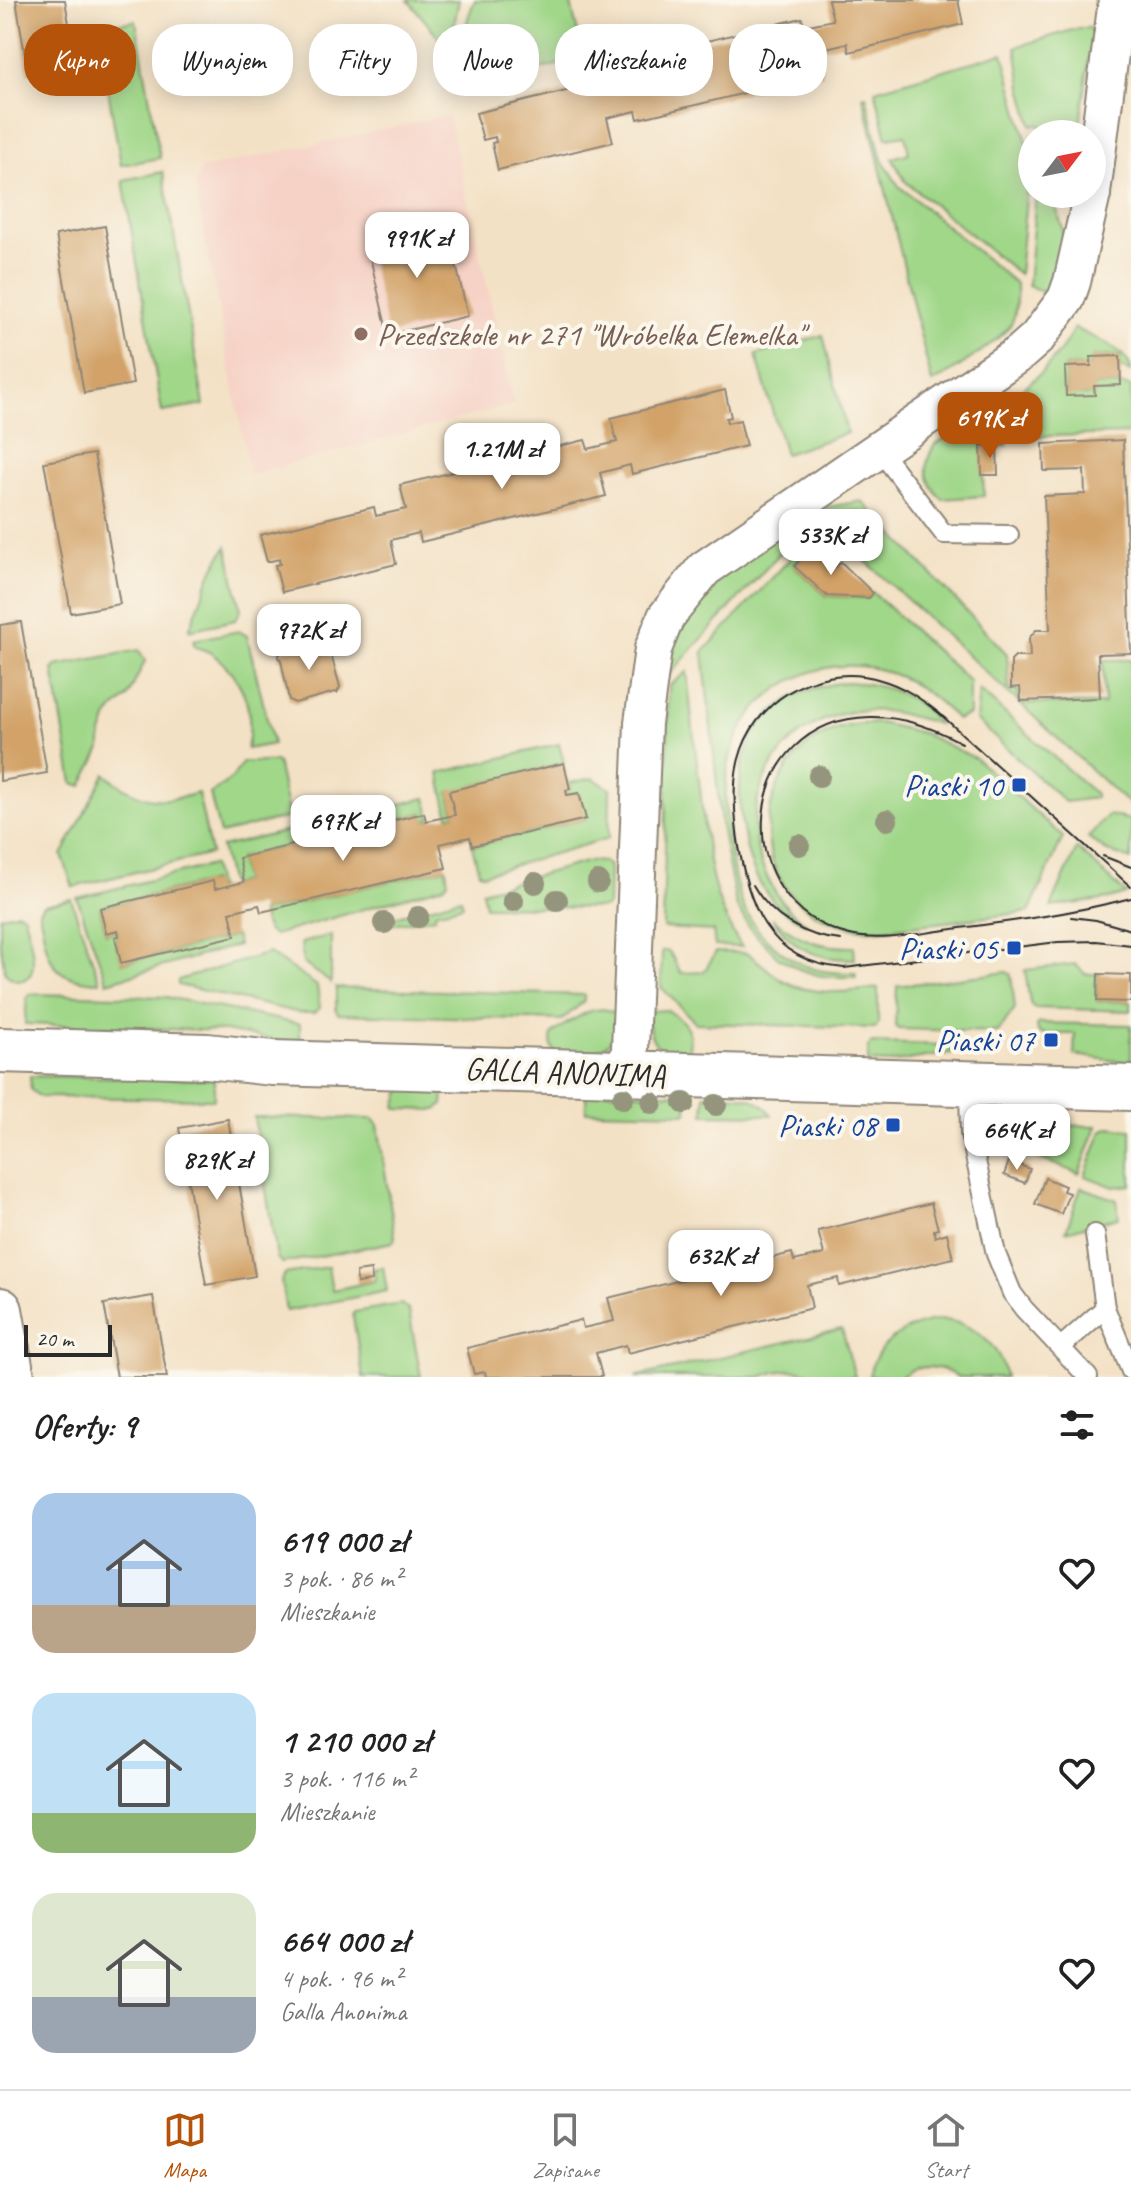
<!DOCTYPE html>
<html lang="pl">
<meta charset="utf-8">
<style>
:root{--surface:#fff;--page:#f2f2f2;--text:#222;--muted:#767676;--line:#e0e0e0;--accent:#b45309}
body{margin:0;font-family:Caveat,sans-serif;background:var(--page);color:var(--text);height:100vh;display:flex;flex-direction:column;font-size:30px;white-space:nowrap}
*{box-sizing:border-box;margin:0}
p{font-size:26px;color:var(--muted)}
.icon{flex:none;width:44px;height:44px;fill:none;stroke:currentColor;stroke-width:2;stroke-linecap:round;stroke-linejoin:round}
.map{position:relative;height:1377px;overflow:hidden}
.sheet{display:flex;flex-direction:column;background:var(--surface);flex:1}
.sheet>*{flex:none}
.hud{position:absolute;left:24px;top:24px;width:1084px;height:72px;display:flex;gap:16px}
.needle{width:52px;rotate:58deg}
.tools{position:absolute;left:1018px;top:120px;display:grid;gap:16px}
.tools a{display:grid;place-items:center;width:88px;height:88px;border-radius:50%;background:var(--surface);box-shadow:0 4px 20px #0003;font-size:40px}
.scale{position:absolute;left:24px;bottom:20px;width:88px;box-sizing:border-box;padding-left:8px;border:4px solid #2b2b2b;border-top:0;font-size:22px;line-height:28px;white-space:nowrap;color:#2b2b2b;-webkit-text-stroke:6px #fbf7ec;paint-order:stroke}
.price{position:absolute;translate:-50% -68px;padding:0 18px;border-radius:16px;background:#fff;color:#222;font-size:26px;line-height:52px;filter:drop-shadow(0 2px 4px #0008)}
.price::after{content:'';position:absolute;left:50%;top:48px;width:24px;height:18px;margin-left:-12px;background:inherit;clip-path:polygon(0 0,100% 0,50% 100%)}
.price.selected{background:var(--accent);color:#fff}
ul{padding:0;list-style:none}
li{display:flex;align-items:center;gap:24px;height:200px;padding:0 32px}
li span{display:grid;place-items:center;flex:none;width:224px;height:160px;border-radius:24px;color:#555}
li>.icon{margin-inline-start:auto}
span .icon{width:96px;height:96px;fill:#fffc;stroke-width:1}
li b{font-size:34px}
h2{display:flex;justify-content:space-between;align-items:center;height:96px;padding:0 32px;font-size:34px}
.chip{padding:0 28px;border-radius:32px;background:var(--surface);box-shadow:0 4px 20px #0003;font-size:28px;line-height:72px}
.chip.selected{background:var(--accent);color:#fff}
.dock{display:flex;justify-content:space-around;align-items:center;height:112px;border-top:2px solid var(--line);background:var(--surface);font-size:22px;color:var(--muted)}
.dock a{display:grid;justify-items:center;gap:4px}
.dock .selected{color:var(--accent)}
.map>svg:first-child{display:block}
</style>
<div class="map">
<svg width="1131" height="1377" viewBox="0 0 1131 1377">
<rect width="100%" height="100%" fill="#fbf7ec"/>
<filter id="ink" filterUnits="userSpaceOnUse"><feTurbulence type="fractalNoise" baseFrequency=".0125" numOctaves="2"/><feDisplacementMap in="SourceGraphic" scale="16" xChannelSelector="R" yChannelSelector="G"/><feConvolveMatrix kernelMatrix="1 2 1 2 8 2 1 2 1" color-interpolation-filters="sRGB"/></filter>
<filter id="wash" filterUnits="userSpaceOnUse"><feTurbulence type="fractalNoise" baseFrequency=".006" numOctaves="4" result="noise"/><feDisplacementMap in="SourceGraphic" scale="32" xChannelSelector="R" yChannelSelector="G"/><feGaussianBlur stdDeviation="1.8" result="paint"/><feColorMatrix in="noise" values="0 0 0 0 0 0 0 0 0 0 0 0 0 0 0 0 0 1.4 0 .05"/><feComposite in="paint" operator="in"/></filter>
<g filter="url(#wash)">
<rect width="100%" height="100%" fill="#f3e1c5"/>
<polygon fill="#f6d1c5" points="448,115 514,404 250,475 195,185 201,169"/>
<g fill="#a0d789" stroke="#66815a" stroke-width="2">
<polygon points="408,0 459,0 449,50"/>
<path d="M475,0H570L582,50L578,60L466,86C464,82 461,79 460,75C455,59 468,15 475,0Z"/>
<polygon points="136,21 160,158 121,165 97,26"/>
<polygon points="1079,28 1093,28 1079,134 1045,134 1040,125 1032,125 1022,87 1016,47"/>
<polygon points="1003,53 1030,154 1019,274 906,182 892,158 909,153 905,135 887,138 875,90"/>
<path d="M866,95L882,160L899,186L1016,284C1016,296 1017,311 1012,322C1005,338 949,374 932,383L863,96Z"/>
<polygon points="163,172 204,405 162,412 123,180"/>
<path d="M1036,194H1050C1067,229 1071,261 1048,295L1028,285Z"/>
<path d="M1074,328C1091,337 1131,350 1131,372L1120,368V356L1092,357L1091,366L1065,367L1066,395H1094V386L1121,385L1131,387V434L1007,437V446L982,445L984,496L942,499C925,482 922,466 934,446C984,413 1048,384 1074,328Z"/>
<polygon points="823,335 847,433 785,454 756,355"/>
<polygon points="862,501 1007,654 1009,690 1018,690 1019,703 1104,704 1103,660 1131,660 1131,804 1123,799 818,517 827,507"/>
<polygon points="794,521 801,530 668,676 664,657 692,613 717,578"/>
<path d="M811,540L812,546L794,566L827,596L868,598L873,593L969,681V715L957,719C938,701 918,683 893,674C831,649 757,683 734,745C722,776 725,809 729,841C732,861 734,882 741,901C752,931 783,959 814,969C828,973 842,973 856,973V977H829L817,975L799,969L779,958L750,929L736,905L722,831L703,652L788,561Z"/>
<polygon points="227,546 241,610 235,620 189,630 213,569"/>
<path d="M239,631L247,636L273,744L247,749C254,716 247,686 222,662C214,654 206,649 195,647L193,640Z"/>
<polygon points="139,650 145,661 127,698 114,709 108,717 101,737 101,749 82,786 73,783 53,670 56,666"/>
<path d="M687,672C691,711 695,749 700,788C706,844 709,900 742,947L715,946L713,931L663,928L669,686Z"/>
<path d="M846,682C882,683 916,694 938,724C904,714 873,704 837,715C768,737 735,812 767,877C776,896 788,912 806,923V924C791,917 777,907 767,894C743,864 734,794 744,758C748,744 755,730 764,720C785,695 815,686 846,682Z"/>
<polygon points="979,690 1095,794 1095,798 1065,802 976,720"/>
<path d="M880,723L922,733L975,758L1063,837L1029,912L877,930C841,929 802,915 782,882C750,830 776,754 831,731C847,724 863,724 880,723Z"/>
<polygon points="559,744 564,763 449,792 455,815 449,816 439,773"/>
<polygon points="243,762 277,762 289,817 220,834 210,794 232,778"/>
<path d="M105,774C138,800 157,806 198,793L211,854L73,887L62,855Z"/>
<polygon points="593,778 610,789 609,838 484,874 479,872 472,846 585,819 579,793 567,795 566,790 570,789 569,783"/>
<polygon points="426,798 431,820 426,821 423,813 239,858 244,882 230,885 221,847"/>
<polygon points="1108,815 1131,820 1131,860 1105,850 1088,837"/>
<polygon points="1077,848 1126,894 1109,899 1051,907"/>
<polygon points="589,861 604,862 609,866 608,905 603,908 485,906 482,891"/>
<polygon points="212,865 218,888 215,889 212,881 100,908 106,933 118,930 119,936 115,938 122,963 235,936 238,945 107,982 77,898"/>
<path d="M446,868L448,882L443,886L274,935C264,932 264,922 261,912Z"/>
<polygon points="461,898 463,905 435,912 435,917 381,926 380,921"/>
<path d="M71,899L100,982C46,980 49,957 39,911L43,905Z"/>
<path d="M18,912L24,915C27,929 44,977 22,980C14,981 10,977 5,972L0,942V916Z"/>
<path d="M772,918C798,939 819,948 854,947L855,959C817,960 794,950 772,918Z"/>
<polygon points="331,935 331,983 303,963 301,943"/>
<path d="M662,951H669L681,973L704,972L716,952C725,953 740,951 748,954C756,958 772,975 784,981C812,996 847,993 878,988V1024L875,1028L696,1023L661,987Z"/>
<polygon points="269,953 317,986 320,1008 314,1013 300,1013 178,985 178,980"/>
<polygon points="1075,964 1085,974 1098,974 1097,1001 1131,1002 1131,1011 1034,1008 1030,1003 1025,970"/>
<polygon points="1007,972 1011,975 1015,1008 998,1032 898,1029 895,1025 897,986"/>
<polygon points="336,988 584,995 584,1001 562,1020 338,1014 336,1011"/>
<polygon points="30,994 166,997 300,1024 300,1045 225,1031 25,1024 27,997"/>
<path d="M603,1009L615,1013C615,1019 616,1027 614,1033C607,1057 575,1053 555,1053C552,1048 550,1041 552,1035C554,1030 584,1013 591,1011C592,1010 602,1009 603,1009Z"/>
<path d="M667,1010C688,1022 694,1033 687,1056C658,1052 649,1045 648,1015L652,1011Z"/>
<polygon points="1040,1023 1131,1025 1131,1063 1074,1055 1075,1034 1041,1034 1038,1031 1037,1025"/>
<polygon points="871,1043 946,1045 951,1047 952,1053 889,1063 868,1062 868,1047"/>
<polygon points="30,1076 214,1079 214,1099 40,1097 31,1090"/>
<polygon points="413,1087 439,1087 444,1092 443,1105 436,1110 398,1109 396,1106 401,1091"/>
<polygon points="586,1091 688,1094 687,1113 586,1111"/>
<path d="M705,1095C731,1096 756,1091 772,1115L704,1114Z"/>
<polygon points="254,1117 373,1119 378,1125 395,1237 393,1242 288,1262 282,1263 277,1258"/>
<polygon points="1033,1125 1097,1126 1079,1174 1013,1148 1024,1130"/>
<polygon points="1110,1127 1131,1130 1131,1185 1114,1187 1085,1176 1102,1131"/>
<polygon points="1081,1187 1117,1200 1119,1217 1066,1231"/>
<polygon points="328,1267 332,1290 375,1281 374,1269 383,1267 387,1291 286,1311 281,1280 285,1274"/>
<polygon points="401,1304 409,1311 421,1377 363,1377 353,1317 354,1312"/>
<path d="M942,1320C972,1322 1002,1346 1005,1377H959L942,1369L929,1367L915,1368L900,1377H869C875,1342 909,1323 942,1320Z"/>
<polygon points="842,1329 855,1377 818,1377 805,1371 789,1370 775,1372 760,1377 635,1377"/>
</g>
<g id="blocks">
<g fill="#d2a268">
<polygon points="16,0 65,0 76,66 28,74"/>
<polygon points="828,0 958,0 963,24 849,52 847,43 818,50 823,74 638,119 636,111 607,118 613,142 498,170 492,143 496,142 495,137 483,140 476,113 591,85 593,94 622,87 616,63 802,18 804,26 833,20"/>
<polygon points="105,226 133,384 84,393 56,235"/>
<polygon points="447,226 468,316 388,335 367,244"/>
<polygon points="1120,356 1121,385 1094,386 1095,395 1066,396 1065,367 1091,366 1091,357"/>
<polygon points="725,390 731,417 726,418 727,423 740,420 746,446 632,474 630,465 600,473 606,496 421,542 419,533 391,540 396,564 282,592 275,565 280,564 279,559 267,562 260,535 374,507 376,516 406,509 400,485 585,440 588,449 617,442 611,418"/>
<polygon points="1123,440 1131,653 1098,654 1100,698 1021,701 1020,687 1011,688 1011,661 1015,657 1030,657 1029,638 1036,630 1050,630 1044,496 1085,494 1084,470 1044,471 1043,444"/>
<polygon points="997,444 998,475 982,475 981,445"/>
<polygon points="94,454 120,604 71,613 44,462"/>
<polygon points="812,546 836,567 841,562 873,593 869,598 827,596 794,566"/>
<polygon points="21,622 47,773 0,781 0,625"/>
<polygon points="325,640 330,644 329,647 340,687 337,693 335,692 295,703 289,700 281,660 278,657 282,651"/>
<polygon points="564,763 570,789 566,790 567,795 579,793 586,819 472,846 470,837 440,844 446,868 261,912 259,905 230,912 235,936 121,963 115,937 119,936 118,930 106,933 100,908 213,881 215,889 244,882 239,858 424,813 426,821 455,815 449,791"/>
<polygon points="1098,974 1131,975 1131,1002 1097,1001"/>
<polygon points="228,1119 255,1276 206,1285 179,1128"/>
<polygon points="1009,1161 1030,1169 1025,1183 1004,1175"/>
<polygon points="1045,1178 1065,1186 1063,1191 1069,1193 1061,1214 1035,1204"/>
<polygon points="931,1203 938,1229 934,1230 935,1237 947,1233 953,1258 839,1286 838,1278 807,1285 812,1308 628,1353 626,1345 596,1353 602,1376 598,1377 486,1377 485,1372 474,1374 467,1348 581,1320 583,1328 614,1321 608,1298 792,1253 794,1261 824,1254 818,1231"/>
<polygon points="371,1270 372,1281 357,1283 356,1272"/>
<polygon points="153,1296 167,1377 117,1377 104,1304"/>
</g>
</g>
</g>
<g filter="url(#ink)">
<use href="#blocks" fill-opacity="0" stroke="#8f8678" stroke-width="2"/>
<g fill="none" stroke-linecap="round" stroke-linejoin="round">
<defs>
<g id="service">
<polyline points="881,448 891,465 944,534 1009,535"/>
<polyline points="969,1084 970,1133 996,1254 1012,1293 1024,1309 1088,1377"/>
<polyline points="1105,1308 1131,1371"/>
<polyline points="1061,1347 1105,1308 1095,1234"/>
</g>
<g id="minor">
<polyline points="1092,193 1117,0"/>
<polyline points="629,1074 643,723 653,649 666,617 704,569 1020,353 1037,338 1066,299 1072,282 1092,194"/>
</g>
<g id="tertiary">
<polyline points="0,1050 207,1056 273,1063 1131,1088"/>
<polyline points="0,1310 12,1377"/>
</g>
</defs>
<use href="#service" stroke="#8f8678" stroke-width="22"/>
<use href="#minor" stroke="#8f8678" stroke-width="40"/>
<use href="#tertiary" stroke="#8f8678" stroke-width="48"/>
<use href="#service" stroke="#fff" stroke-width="18"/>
<use href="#minor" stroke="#fff" stroke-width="36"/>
<use href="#tertiary" stroke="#fff" stroke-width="44"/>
<g stroke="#2b2b2b" stroke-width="2">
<path d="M962,743C934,728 902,716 870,717C740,719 722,903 850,935C880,942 915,934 946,930C1008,922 1070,914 1131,898"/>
<polyline points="1103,856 1131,867"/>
<path d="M753,885C771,917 804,937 841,940"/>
<path d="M1131,887L939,713C921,699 903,686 881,680C825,662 762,694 742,749C732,776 734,805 737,833C746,901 765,962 844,968L1058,942L1096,941L1131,945"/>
<polyline points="1071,917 1096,920 1131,930"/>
</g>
</g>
<g fill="#95957d">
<circle cx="819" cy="776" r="11"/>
<circle cx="887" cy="820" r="11"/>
<circle cx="799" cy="845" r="11"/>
<circle cx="598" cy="882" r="11"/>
<circle cx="535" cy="883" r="11"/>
<circle cx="557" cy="900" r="11"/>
<circle cx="513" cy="901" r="11"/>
<circle cx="418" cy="917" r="11"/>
<circle cx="384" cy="923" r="11"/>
<circle cx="623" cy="1098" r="11"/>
<circle cx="652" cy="1103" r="11"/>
<circle cx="684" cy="1103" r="11"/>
<circle cx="716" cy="1105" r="11"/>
</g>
</g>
<circle fill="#8d6e63" stroke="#fbf7ec" stroke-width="3" cx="361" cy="334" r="8"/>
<g fill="#1a4fb4" stroke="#fbf7ec" stroke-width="3">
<rect x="1011" y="777" width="16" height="16" rx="4"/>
<rect x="1006" y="940" width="16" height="16" rx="4"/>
<rect x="1043" y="1032" width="16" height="16" rx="4"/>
<rect x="885" y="1117" width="16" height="16" rx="4"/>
</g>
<g text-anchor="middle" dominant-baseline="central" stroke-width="8" stroke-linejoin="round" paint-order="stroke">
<g font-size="32" fill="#785e54" stroke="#fbf7ec" text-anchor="start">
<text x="377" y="334">Przedszkole nr 271 "Wróbelka Elemelka"</text>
</g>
<g font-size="32" fill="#164399" stroke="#fbf7ec" text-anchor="end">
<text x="1003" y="785">Piaski 10</text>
<text x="998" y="948">Piaski 05</text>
<text x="1035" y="1040">Piaski 07</text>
<text x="877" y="1125">Piaski 08</text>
</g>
<g font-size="32" fill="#2b2b2b" stroke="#fbf7ec">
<text transform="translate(565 1072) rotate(2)">GALLA ANONIMA</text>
</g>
</g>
</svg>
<div class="tools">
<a><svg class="needle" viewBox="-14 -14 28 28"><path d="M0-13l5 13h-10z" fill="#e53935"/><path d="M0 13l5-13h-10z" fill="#767676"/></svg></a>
</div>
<div class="scale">20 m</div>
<b class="price" style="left:417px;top:280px">991K zł</b>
<b class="price selected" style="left:990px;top:460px">619K zł</b>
<b class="price" style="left:502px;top:491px">1.21M zł</b>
<b class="price" style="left:831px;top:577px">533K zł</b>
<b class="price" style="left:309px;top:672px">972K zł</b>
<b class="price" style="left:343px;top:863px">697K zł</b>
<b class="price" style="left:1017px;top:1172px">664K zł</b>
<b class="price" style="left:217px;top:1202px">829K zł</b>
<b class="price" style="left:721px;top:1298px">632K zł</b>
<div class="hud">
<a class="chip selected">Kupno</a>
<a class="chip">Wynajem</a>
<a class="chip">Filtry</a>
<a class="chip">Nowe</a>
<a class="chip">Mieszkanie</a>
<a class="chip">Dom</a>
</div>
</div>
<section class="sheet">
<h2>Oferty: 9<svg class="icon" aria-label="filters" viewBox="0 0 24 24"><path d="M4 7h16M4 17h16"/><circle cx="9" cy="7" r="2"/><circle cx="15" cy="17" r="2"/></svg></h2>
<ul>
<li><span style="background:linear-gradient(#a9c7e8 70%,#b9a48a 0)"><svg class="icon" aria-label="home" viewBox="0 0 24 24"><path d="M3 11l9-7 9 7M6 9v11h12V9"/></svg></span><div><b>619 000 zł</b><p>3 pok. · 86 m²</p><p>Mieszkanie</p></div><svg class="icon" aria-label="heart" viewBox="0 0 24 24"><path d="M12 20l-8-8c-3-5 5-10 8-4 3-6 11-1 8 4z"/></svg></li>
<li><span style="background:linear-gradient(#bfe0f5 75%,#8fb573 0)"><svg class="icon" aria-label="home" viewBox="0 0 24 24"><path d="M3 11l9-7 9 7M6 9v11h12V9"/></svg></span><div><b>1 210 000 zł</b><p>3 pok. · 116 m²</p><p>Mieszkanie</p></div><svg class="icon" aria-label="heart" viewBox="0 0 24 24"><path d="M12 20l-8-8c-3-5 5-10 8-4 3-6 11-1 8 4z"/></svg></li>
<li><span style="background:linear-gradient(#dfe7d0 65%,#9aa5b1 0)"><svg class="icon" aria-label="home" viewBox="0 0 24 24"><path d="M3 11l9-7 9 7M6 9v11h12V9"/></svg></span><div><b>664 000 zł</b><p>4 pok. · 96 m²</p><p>Galla Anonima</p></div><svg class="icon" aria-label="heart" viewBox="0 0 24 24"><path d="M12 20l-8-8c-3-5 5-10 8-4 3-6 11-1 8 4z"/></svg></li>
</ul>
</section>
<nav class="dock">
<a class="selected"><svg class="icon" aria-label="map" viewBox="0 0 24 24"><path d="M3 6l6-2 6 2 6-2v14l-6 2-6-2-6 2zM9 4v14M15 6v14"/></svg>Mapa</a>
<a><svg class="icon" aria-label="saved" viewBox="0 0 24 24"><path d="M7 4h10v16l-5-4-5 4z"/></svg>Zapisane</a>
<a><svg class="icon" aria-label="home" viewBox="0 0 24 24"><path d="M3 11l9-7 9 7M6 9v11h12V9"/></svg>Start</a>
</nav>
